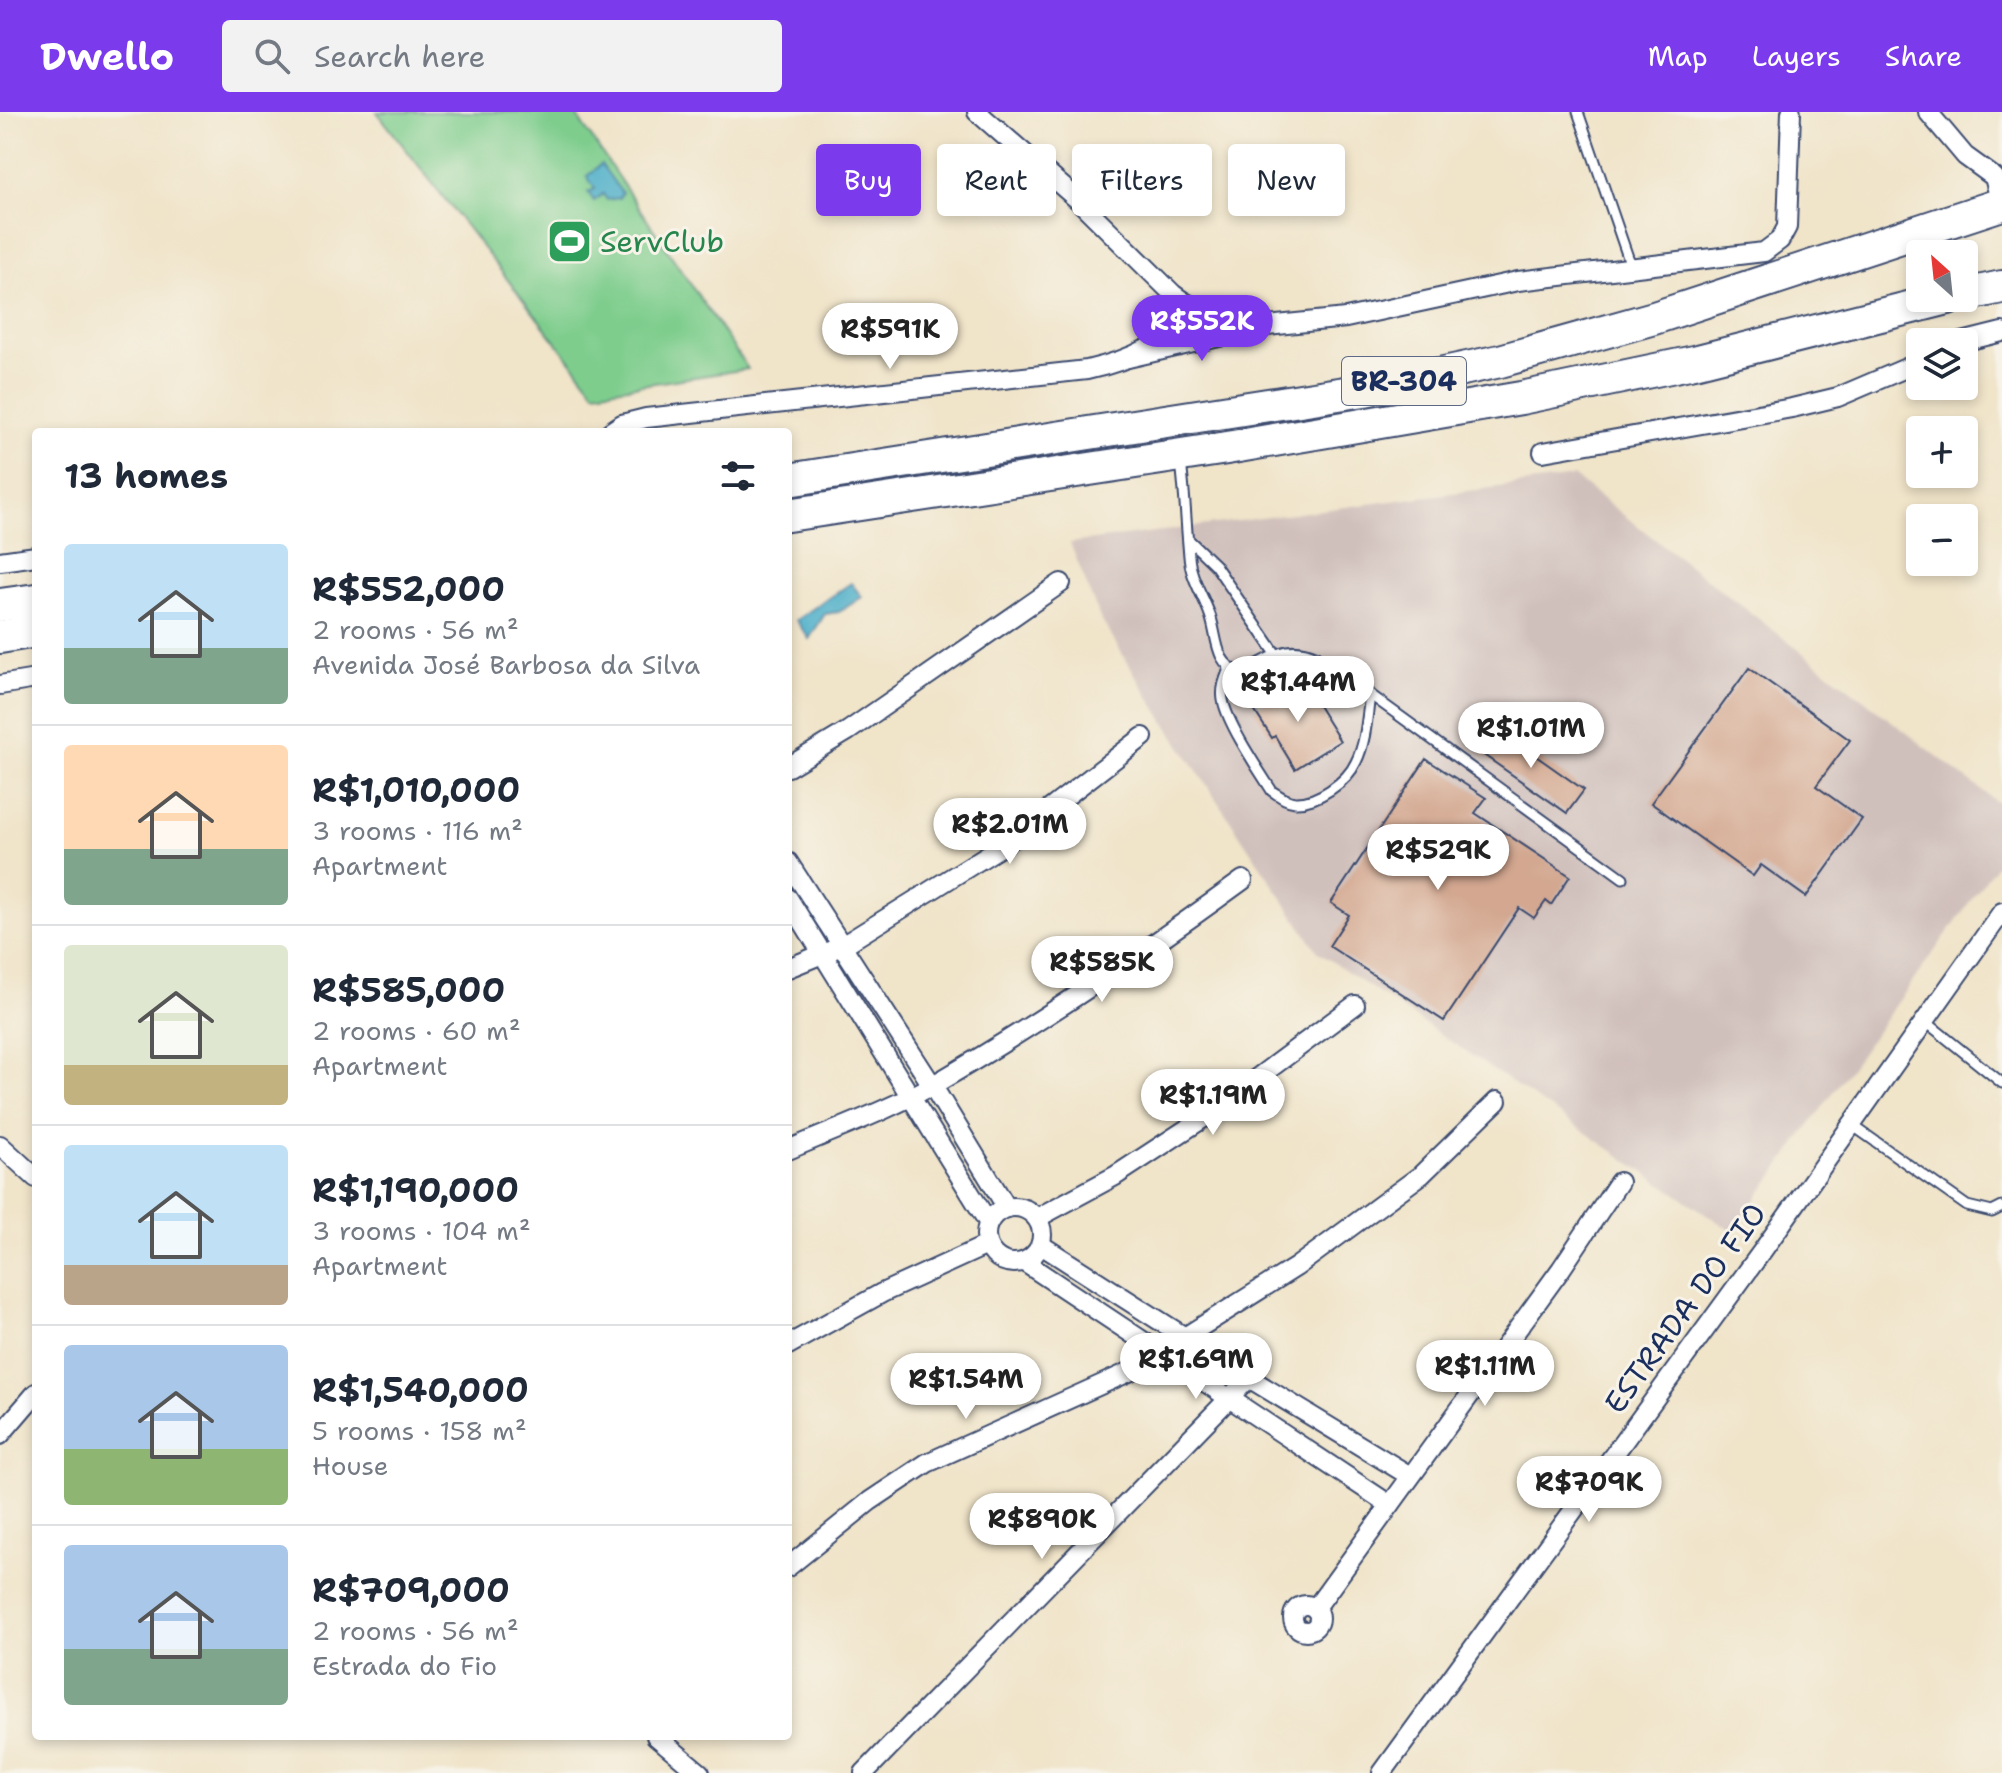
<!DOCTYPE html>
<meta charset="utf-8">
<style>
:root{--surface:#fff;--page:#f2f2f3;--text:#1f2937;--muted:#747a83;--line:#e0e1e3;--accent:#7c3aed}
body{margin:0;font-family:"Shantell Sans",sans-serif;background:var(--page);color:var(--text);height:100vh;display:flex;flex-direction:column;font-size:30px;white-space:nowrap}
*{box-sizing:border-box;margin:0}
p{font-size:26px;color:var(--muted)}
.icon{flex:none;width:44px;height:44px;fill:none;stroke:currentColor;stroke-width:2;stroke-linecap:round;stroke-linejoin:round}
.map{position:relative;flex:1;overflow:hidden}
.side{position:absolute;left:32px;top:316px;width:760px;height:1312px;display:flex;flex-direction:column;background:var(--surface);border-radius:8px;box-shadow:0 4px 12px #0003}
.side>*{flex:none}
.hud{position:absolute;left:816px;top:32px;width:760px;height:72px;display:flex;gap:16px}
.needle{width:52px;rotate:333deg}
.tools{position:absolute;left:1906px;top:128px;display:grid;gap:16px}
.tools a{display:grid;place-items:center;width:72px;height:72px;border-radius:8px;background:var(--surface);box-shadow:0 4px 12px #0003;font-size:40px}
.price{position:absolute;translate:-50% -68px;padding:0 18px;border-radius:28px;background:#fff;color:#222;font-size:26px;line-height:52px;filter:drop-shadow(0 2px 4px #0008)}
.price::after{content:'';position:absolute;left:50%;top:48px;width:24px;height:18px;margin-left:-12px;background:inherit;clip-path:polygon(0 0,100% 0,50% 100%)}
.price.on{background:var(--accent);color:#fff}
ul{padding:0;list-style:none}
li{display:flex;align-items:center;gap:24px;height:200px;padding:0 32px}
li+li{border-top:2px solid var(--line)}
li span{display:grid;place-items:center;flex:none;width:224px;height:160px;border-radius:8px;color:#555}
li>.icon{margin-inline-start:auto}
span .icon{width:96px;height:96px;fill:#fffc;stroke-width:1}
li b{font-size:34px}
h2{display:flex;justify-content:space-between;align-items:center;height:96px;padding:0 32px;font-size:34px}
.tag{padding:0 28px;border-radius:8px;background:var(--surface);box-shadow:0 4px 12px #0003;font-size:28px;line-height:72px}
.tag.on{background:var(--accent);color:#fff}
header{display:flex;align-items:center;gap:48px;box-sizing:border-box;height:112px;padding:0 40px;background:var(--accent);color:#fff}
header strong{font-size:38px}
nav{display:flex;gap:44px;margin-inline-start:auto;font-size:28px}
.search{width:560px;height:72px;background:var(--page);display:flex;align-items:center;gap:20px;box-sizing:border-box;padding:0 28px;border-radius:8px;color:var(--muted);font-size:30px}
.map>svg:first-child{display:block}
</style>
<header>
<strong>Dwello</strong>
<div class="search"><svg class="icon" aria-label="search" viewBox="0 0 24 24"><circle cx="10" cy="10" r="6"/><path d="M15 15l6 6"/></svg>Search here</div>
<nav><a>Map</a><a>Layers</a><a>Share</a></nav>
</header>
<div class="map">
<svg width="2002" height="1661" viewBox="0 0 2002 1661">
<rect width="100%" height="100%" fill="#f7f3e8"/>
<filter id="ink" filterUnits="userSpaceOnUse"><feTurbulence type="fractalNoise" baseFrequency=".0125" numOctaves="2"/><feDisplacementMap in="SourceGraphic" scale="16" xChannelSelector="R" yChannelSelector="G"/><feConvolveMatrix kernelMatrix="1 2 1 2 8 2 1 2 1" color-interpolation-filters="sRGB"/></filter>
<filter id="wash" filterUnits="userSpaceOnUse"><feTurbulence type="fractalNoise" baseFrequency=".006" numOctaves="4" result="noise"/><feDisplacementMap in="SourceGraphic" scale="32" xChannelSelector="R" yChannelSelector="G"/><feGaussianBlur stdDeviation="1.8" result="paint"/><feColorMatrix in="noise" values="0 0 0 0 0 0 0 0 0 0 0 0 0 0 0 0 0 1.4 0 .05"/><feComposite in="paint" operator="in"/></filter>
<g filter="url(#wash)">
<rect width="100%" height="100%" fill="#f0e4c9"/>
<polygon fill="#d0c0bc" points="1574,365 2002,694 2002,745 1733,1120 1318,840 1166,612 1100,506 1070,431"/>
<polygon fill="#7ecd8d" stroke="#4c7e76" stroke-width="2" points="377,0 574,0 748,257 595,280"/>
<g fill="#49adc8" stroke="#326e93" stroke-width="2">
<polygon points="601,52 622,81 619,86 607,88 603,82 594,89 588,80 595,77 587,64"/>
<polygon points="851,471 862,485 839,500 825,502 809,527 796,508"/>
</g>
<g id="blocks">
<g fill="#d3a790">
<polygon points="1749,556 1850,628 1816,674 1862,707 1806,785 1761,753 1753,764 1651,691"/>
<polygon points="1302,568 1340,629 1295,657 1275,624 1272,626 1254,598"/>
<polygon points="1495,615 1584,678 1567,701 1478,639"/>
<polygon points="1426,647 1486,686 1475,701 1570,764 1551,793 1546,789 1534,806 1519,796 1444,909 1329,834 1349,803 1331,791"/>
</g>
</g>
</g>
<g filter="url(#ink)">
<use href="#blocks" fill-opacity="0" stroke="#3b4a6e" stroke-width="2"/>
<g fill="none" stroke-linecap="round" stroke-linejoin="round">
<defs>
<g id="lane">
<polyline points="1578,0 1631,154"/>
<path d="M1181,350C1185,381 1186,413 1189,444C1190,465 1203,483 1210,503C1218,525 1214,552 1240,560C1271,550 1283,528 1317,544L1623,766"/>
<polyline points="1189,428 1215,453 1276,542"/>
<path d="M1229,557C1225,567 1221,576 1223,588C1228,613 1258,657 1272,679C1280,684 1285,689 1295,690C1317,691 1347,670 1356,650C1366,630 1367,605 1370,582"/>
<polyline points="1925,909 2002,971"/>
<polyline points="1852,1013 1967,1094 1992,1100 2002,1095"/>
</g>
<g id="street">
<path d="M977,0L1078,88L1173,182C1196,200 1223,209 1252,212"/>
<polyline points="1928,0 1965,44 1994,65 2001,92"/>
<polyline points="1962,230 2002,220"/>
<polyline points="1128,246 1267,214 1346,206 1518,169 1764,140 1780,128 1787,115 1791,0"/>
<path d="M610,320L622,312L646,306L1087,258C1127,249 1170,233 1189,194"/>
<polyline points="1543,340 1792,296 1838,285 1920,250"/>
<polyline points="0,449 36,444"/>
<polyline points="0,573 36,567"/>
<polyline points="788,655 848,619 1061,471"/>
<polyline points="788,750 932,973 1007,1096"/>
<polyline points="788,786 988,1110"/>
<polyline points="788,856 842,834 1002,734 1143,625"/>
<polyline points="0,1033 36,1066"/>
<path d="M788,1038C836,1017 887,999 933,973C1040,911 1143,841 1243,768"/>
<circle cx="1014" cy="1123" r="28"/>
<polyline points="1037,1106 1115,1064 1202,1007 1355,893"/>
<polyline points="1041,1133 1249,1266 1410,1364"/>
<polyline points="1024,1150 1390,1393"/>
<polyline points="788,1233 882,1181 987,1133"/>
<polyline points="0,1323 36,1281"/>
<polyline points="788,1455 870,1389 927,1351 1129,1260 1296,1155 1421,1063 1497,989"/>
<circle cx="1306" cy="1506" r="13"/>
<polyline points="1315,1497 1561,1157 1619,1070"/>
<polyline points="656,1624 700,1661"/>
<polyline points="864,1661 1249,1266"/>
<polyline points="1382,1661 1763,1138 2002,800"/>
</g>
<g id="highway">
<polyline points="1964,183 2002,175"/>
<polyline points="788,368 1364,278 1500,249 1654,206 2002,92"/>
<polyline points="788,403 1227,336 1521,286 1694,250 1948,186"/>
<polyline points="0,493 36,488"/>
<polyline points="0,525 36,519"/>
</g>
</defs>
<use href="#lane" stroke="#3b4a6e" stroke-width="13"/>
<use href="#street" stroke="#3b4a6e" stroke-width="22"/>
<use href="#highway" stroke="#3b4a6e" stroke-width="36"/>
<use href="#lane" stroke="#fff" stroke-width="9"/>
<use href="#street" stroke="#fff" stroke-width="18"/>
<use href="#highway" stroke="#fff" stroke-width="32"/>
</g>
</g>
<defs>
<symbol id="stadium-square" viewBox="-11 -11 22 22"><rect x="-9" y="-9" width="18" height="18" rx="4" fill="#2e9e5b" stroke="#f7f3e8"/><path d="M0-5a6.5 5 0 1 0 0 10a6.5 5 0 1 0 0-10ZM-3.5-1.8h7v3.6h-7Z" fill="#fff"/></symbol>
</defs>
<g fill-rule="evenodd">
<use href="#stadium-square" x="544" y="104" width="51" height="51"/>
</g>
<g text-anchor="middle" dominant-baseline="central" stroke-width="6" stroke-linejoin="round" paint-order="stroke">
<rect fill="#f7f3e8" stroke="#5d6a87" stroke-width="2" x="1342" y="245" width="124" height="48" rx="6"/>
<g font-size="28" font-weight="bold" fill="#1b2f5e">
<text x="1404" y="269">BR-304</text>
</g>
<g font-size="30" fill="#27864d" stroke="#f7f3e8" text-anchor="start">
<text x="600" y="129">ServClub</text>
</g>
<g font-size="30" fill="#1b2f5e" stroke="#f7f3e8">
<text transform="translate(1685 1196) rotate(-54)">ESTRADA DO FIO</text>
</g>
</g>
</svg>
<div class="tools">
<a><svg class="needle" viewBox="-14 -14 28 28"><path d="M0-13l5 13h-10z" fill="#e53935"/><path d="M0 13l5-13h-10z" fill="#747a83"/></svg></a>
<a><svg class="icon" aria-label="layers" viewBox="0 0 24 24"><path d="M12 4l9 5-9 5-9-5zM3 14l9 5 9-5"/></svg></a>
<a>+</a>
<a>−</a>
</div>
<b class="price on" style="left:1202px;top:251px">R$552K</b>
<b class="price" style="left:890px;top:259px">R$591K</b>
<b class="price" style="left:1298px;top:612px">R$1.44M</b>
<b class="price" style="left:1531px;top:658px">R$1.01M</b>
<b class="price" style="left:1010px;top:754px">R$2.01M</b>
<b class="price" style="left:1438px;top:780px">R$529K</b>
<b class="price" style="left:1102px;top:892px">R$585K</b>
<b class="price" style="left:1213px;top:1025px">R$1.19M</b>
<b class="price" style="left:1196px;top:1289px">R$1.69M</b>
<b class="price" style="left:1485px;top:1296px">R$1.11M</b>
<b class="price" style="left:966px;top:1309px">R$1.54M</b>
<b class="price" style="left:1589px;top:1412px">R$709K</b>
<b class="price" style="left:1042px;top:1449px">R$890K</b>
<div class="hud">
<a class="tag on">Buy</a>
<a class="tag">Rent</a>
<a class="tag">Filters</a>
<a class="tag">New</a>
</div>
<section class="side">
<h2>13 homes<svg class="icon" aria-label="filters" viewBox="0 0 24 24"><path d="M4 7h16M4 17h16"/><circle cx="9" cy="7" r="2"/><circle cx="15" cy="17" r="2"/></svg></h2>
<ul>
<li><span style="background:linear-gradient(#bfe0f5 65%,#7fa58c 0)"><svg class="icon" aria-label="home" viewBox="0 0 24 24"><path d="M3 11l9-7 9 7M6 9v11h12V9"/></svg></span><div><b>R$552,000</b><p>2 rooms · 56 m²</p><p>Avenida José Barbosa da Silva</p></div></li>
<li><span style="background:linear-gradient(#ffd9b3 65%,#7fa58c 0)"><svg class="icon" aria-label="home" viewBox="0 0 24 24"><path d="M3 11l9-7 9 7M6 9v11h12V9"/></svg></span><div><b>R$1,010,000</b><p>3 rooms · 116 m²</p><p>Apartment</p></div></li>
<li><span style="background:linear-gradient(#dfe7d0 75%,#c2b280 0)"><svg class="icon" aria-label="home" viewBox="0 0 24 24"><path d="M3 11l9-7 9 7M6 9v11h12V9"/></svg></span><div><b>R$585,000</b><p>2 rooms · 60 m²</p><p>Apartment</p></div></li>
<li><span style="background:linear-gradient(#bfe0f5 75%,#b9a48a 0)"><svg class="icon" aria-label="home" viewBox="0 0 24 24"><path d="M3 11l9-7 9 7M6 9v11h12V9"/></svg></span><div><b>R$1,190,000</b><p>3 rooms · 104 m²</p><p>Apartment</p></div></li>
<li><span style="background:linear-gradient(#a9c7e8 65%,#8fb573 0)"><svg class="icon" aria-label="home" viewBox="0 0 24 24"><path d="M3 11l9-7 9 7M6 9v11h12V9"/></svg></span><div><b>R$1,540,000</b><p>5 rooms · 158 m²</p><p>House</p></div></li>
<li><span style="background:linear-gradient(#a9c7e8 65%,#7fa58c 0)"><svg class="icon" aria-label="home" viewBox="0 0 24 24"><path d="M3 11l9-7 9 7M6 9v11h12V9"/></svg></span><div><b>R$709,000</b><p>2 rooms · 56 m²</p><p>Estrada do Fio</p></div></li>
</ul>
</section>
</div>
